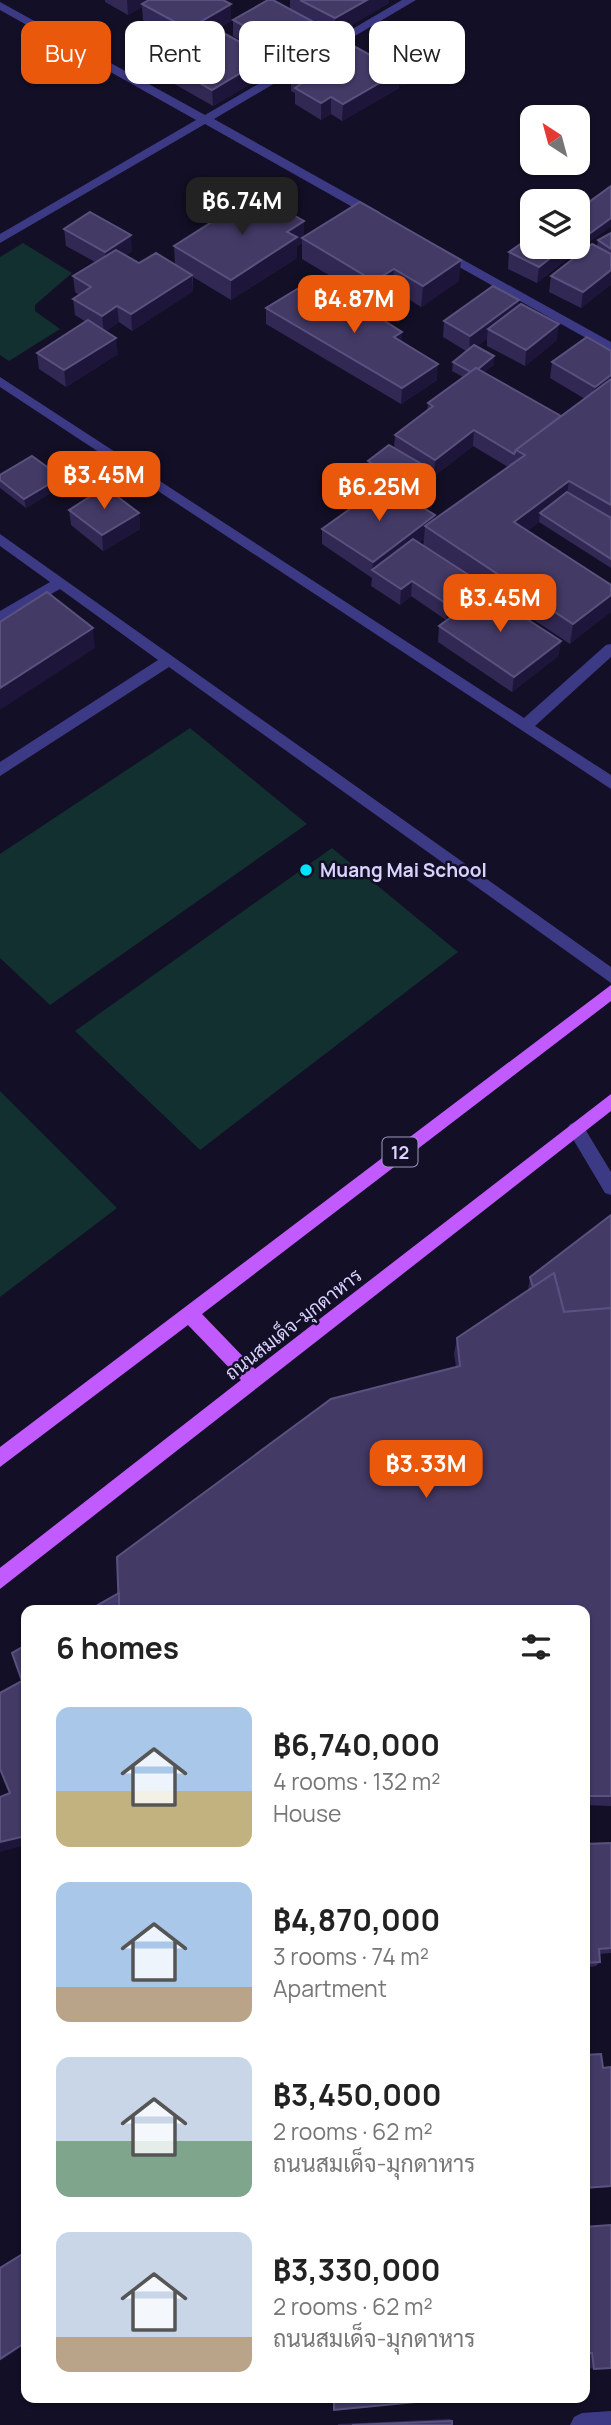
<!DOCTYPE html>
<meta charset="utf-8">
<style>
:root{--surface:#fff;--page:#f6f6f6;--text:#222;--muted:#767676;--accent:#ea580c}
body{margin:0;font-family:Manrope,Sarabun,sans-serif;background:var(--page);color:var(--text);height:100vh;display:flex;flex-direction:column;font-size:26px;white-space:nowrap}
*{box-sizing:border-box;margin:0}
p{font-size:23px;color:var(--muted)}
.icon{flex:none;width:38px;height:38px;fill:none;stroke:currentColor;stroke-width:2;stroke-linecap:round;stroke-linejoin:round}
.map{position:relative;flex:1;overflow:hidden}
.details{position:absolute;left:21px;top:1605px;width:569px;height:798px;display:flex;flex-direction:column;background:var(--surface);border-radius:14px;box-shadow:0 2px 5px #0004}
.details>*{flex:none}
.guide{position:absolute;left:21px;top:21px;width:570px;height:63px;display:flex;gap:14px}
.needle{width:46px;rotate:324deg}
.tools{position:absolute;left:520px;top:105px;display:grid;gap:14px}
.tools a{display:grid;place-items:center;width:70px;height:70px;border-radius:14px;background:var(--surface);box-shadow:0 2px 5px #0004;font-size:35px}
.price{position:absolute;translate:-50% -60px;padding:0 16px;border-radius:14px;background:var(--accent);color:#fff;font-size:23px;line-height:46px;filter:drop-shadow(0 2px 4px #0008)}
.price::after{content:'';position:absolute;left:50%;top:42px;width:21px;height:16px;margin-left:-10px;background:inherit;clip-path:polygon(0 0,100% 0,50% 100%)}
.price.selected{background:#222;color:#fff}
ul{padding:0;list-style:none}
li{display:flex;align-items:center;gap:21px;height:175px;padding:0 35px}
li span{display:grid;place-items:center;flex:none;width:196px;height:140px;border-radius:14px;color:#555}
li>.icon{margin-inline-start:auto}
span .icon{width:84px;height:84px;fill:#fffc;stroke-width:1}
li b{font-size:30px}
h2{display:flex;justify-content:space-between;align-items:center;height:84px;padding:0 35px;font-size:30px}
.chip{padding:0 24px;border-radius:14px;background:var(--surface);box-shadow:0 2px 5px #0004;font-size:24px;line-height:63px}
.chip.selected{background:var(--accent);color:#fff}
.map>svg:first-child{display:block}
</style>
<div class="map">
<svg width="611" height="2425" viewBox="0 0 611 2425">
<rect width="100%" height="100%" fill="#130f26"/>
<g fill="#12302f">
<polygon points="23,243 72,273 35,305 35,311 60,329 9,361 0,355 0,257"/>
<polygon points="190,728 307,824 50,1005 0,958 0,854"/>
<polygon points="332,848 458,952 200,1150 75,1031"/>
<polygon points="0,1091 117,1208 0,1297"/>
</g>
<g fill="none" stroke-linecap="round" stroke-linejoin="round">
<g fill="#3d3a85" fill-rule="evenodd">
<polygon points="402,0 416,0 214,119 380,212 380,218 372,218 205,124 0,243 0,234 196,120 0,10 0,2 205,115"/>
<polygon points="440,247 611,342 611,352 436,254 434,251"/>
<polygon points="0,377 524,718 606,645 611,644 611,657 535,726 611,775 611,789 0,387"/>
<polygon points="0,534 611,967 611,983 169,667 0,776 0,762 158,660 60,589 0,623 0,611 50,582 0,546"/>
<polygon points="576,1122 582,1124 611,1172 611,1195 605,1193 567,1129 570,1124"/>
<polygon points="611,2411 611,2425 570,2425 574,2417 582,2413"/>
</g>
<polygon fill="#c25bff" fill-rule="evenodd" points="611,985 611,1001 202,1314 255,1369 611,1094 611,1111 0,1589 0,1568 241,1380 188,1325 0,1467 0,1447"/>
</g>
<g fill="#312854" fill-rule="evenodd">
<polygon points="105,0 223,0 231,4 231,21 217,29 240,42 242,41 233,36 233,20 290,9 290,0 389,0 389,3 334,35 312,23 312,37 276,58 276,69 213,106 155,73 154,57 182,41 143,20 142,7 128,15 105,2"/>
<polygon points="383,62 439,64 403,85 399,83 399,88 342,121 331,114 321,120 295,104 295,93 291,91 291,75"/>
<polygon points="611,186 581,248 578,246 578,210"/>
<polygon points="304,221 304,237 459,281 421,307 393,289 378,299 378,305 369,311 402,342 437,380 401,404 266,324 266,308 325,297 325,295 342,283 302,259 302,243 297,246 297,258 231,300 193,277 193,291 132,331 119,322 106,331 118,354 66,387 39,369 37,353 86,322 75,315 73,299 79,295 75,292 73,276 95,262 66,246 64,229 132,251 126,255 139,263 175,264 174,246"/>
<polygon points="611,233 611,284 581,308 549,292 551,276 597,247 598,240"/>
<polygon points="509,252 570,256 537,283 508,269"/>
<path d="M519,300L518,307L557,340L525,366L487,346V339L477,346L494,356V365L484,372L561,416L585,399L550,378L552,362L611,351V568L539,522L527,531L611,585L570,644L477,582L476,596L446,620L411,596L400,605L371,586L372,578L322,544V529L435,515V519L508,467L473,446L434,476L419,467V472L399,488L368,470V461L394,448L395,435L427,411L428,403L463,377L452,371L453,362L466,351L443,337L444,321ZM424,539L423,546L419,543Z"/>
<polygon points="0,475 61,477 62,486 26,508 0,488"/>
<polygon points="69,510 139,513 140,529 103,551 71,525"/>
<polygon points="439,626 561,641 558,656 512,692 438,642"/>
<polygon points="611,1215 611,1806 584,1805 584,1610 119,1593 456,1367 454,1354 457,1338 528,1290 530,1277"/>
<polygon points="611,1843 611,1953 599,1954 600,1962 596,1966 584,1968 584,1844"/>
<polygon points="584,2055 603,2068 611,2067 611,2187 584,2189"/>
<polygon points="584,2227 594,2369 589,2368 588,2353"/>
<polygon points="450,2419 452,2421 452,2425 338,2425 338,2424"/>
</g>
<g fill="#1d163a">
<polygon points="127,0 156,0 142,4 142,7 128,15"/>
<polygon points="367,0 389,0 389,3 334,35 335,18"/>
<polygon points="231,4 231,21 189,45 188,29"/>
<polygon points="312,21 312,37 276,58 276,69 213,106 212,90 275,53 275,43"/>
<polygon points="440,55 439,64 403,85 403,76"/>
<polygon points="400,71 399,88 342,121 343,104"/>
<polygon points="331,97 331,114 321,120 321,103"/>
<polygon points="611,218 611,227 581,248 582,239"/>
<polygon points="304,221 304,240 302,238 302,243 297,246 297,258 231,300 231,280 287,232"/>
<polygon points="131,235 132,251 106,269 105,252"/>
<polygon points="561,247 571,247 570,256 537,283 539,267"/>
<polygon points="461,260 459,281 421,307 423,286"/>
<polygon points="394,269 393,289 378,299 378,305 354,321 354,312 373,299 374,281"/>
<polygon points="611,270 611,284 581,308 583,292"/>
<polygon points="192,275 193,291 132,331 131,314"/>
<polygon points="519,300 517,317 488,329 487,339 469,352 470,336"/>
<polygon points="117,306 119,322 104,333 102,316"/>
<polygon points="559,324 557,340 525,366 526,350"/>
<polygon points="402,332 402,348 394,337"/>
<polygon points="116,338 118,354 66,387 64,370"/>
<polygon points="494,356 494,365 472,382 473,373"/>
<polygon points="438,364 437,380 401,404 402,388"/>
<polygon points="611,375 611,389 592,403 595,387"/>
<polygon points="474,430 473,446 434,476 435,460"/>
<polygon points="420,463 419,472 399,488 399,479"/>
<polygon points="61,477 62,486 26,508 24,499"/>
<polygon points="569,481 566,501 540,513 539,522 511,543 514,522"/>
<polygon points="139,513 140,529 103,551 102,535"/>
<polygon points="435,515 434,531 425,526 424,539 377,574 372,570 373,562"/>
<polygon points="412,581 411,596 400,605 401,589"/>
<polygon points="478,581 476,596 446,620 447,604"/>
<polygon points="611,595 611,612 570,644 573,624"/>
<polygon points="93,628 95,648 0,710 0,688"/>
<polygon points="561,641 558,656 512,692 514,677"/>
<polygon points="26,1836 26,1845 0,1852 0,1842"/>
<polygon points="26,2342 26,2344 0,2361 0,2359"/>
</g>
<g fill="#433a66" stroke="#5a527e" stroke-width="2">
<polygon points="149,0 223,0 231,4 188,29 142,4"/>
<polygon points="268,0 273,0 312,21 275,43 233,20"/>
<polygon points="300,0 367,0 335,18"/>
<polygon points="216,29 240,42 248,37 276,52 212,90 154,57 201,30 208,34"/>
<polygon points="417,42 440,55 403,76 400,73 400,71 383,62"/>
<polygon points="348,43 400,71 343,104 331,97 321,103 295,88 304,82 291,75"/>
<polygon points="611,186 611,218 582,239 578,237 578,210"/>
<polygon points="256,194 304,221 287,232 297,237 231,280 174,246"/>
<polygon points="360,202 461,260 423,286 394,269 374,281 302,238"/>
<polygon points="90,212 131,235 105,252 64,229"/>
<polygon points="611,233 611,249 598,240"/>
<polygon points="532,236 532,247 564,247 539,267 509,252"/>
<polygon points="592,244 611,254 611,270 583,292 551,276"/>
<polygon points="116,250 139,263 156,253 192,275 131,314 117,306 102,316 73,299 91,287 73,276"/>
<polygon points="349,278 378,296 362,307 361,306 352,311 325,295"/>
<polygon points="304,285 350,313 361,306 402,332 394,337 438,364 402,388 266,308"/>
<polygon points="493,286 519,300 470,336 444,321"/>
<polygon points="521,304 559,324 526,350 488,329"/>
<polygon points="88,320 116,338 64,370 37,353"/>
<polygon points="587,337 611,351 611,375 595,387 552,362"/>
<polygon points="474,345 494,356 478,369 476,368 471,372 453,362"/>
<polygon points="476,368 561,416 516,450 514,454 474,430 435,460 395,435 433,406 428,403"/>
<polygon points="611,379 611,505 569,481 514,522 611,585 611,595 573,624 425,526 525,455 516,450"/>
<polygon points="389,445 420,463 399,479 368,461"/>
<polygon points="32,456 61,477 24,499 0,480 0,475"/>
<polygon points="385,484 435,515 373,562 322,529"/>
<polygon points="105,487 139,513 102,535 69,510"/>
<polygon points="567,492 611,518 611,559 540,513"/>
<polygon points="413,539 478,581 447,604 412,581 401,589 372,570"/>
<polygon points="47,592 93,628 0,688 0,622"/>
<polygon points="485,592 561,641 514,677 439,626"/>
<polygon points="611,1215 611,1308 564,1312 554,1273 533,1287 530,1277"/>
<polygon points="554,1273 564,1312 611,1308 611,1796 584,1796 584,1610 119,1610 117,1557 331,1399 460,1366 457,1338"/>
<polygon points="119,1593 119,1610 89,1610"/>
<polygon points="26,1645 26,1836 0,1842 0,1797 10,1793 0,1769 0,1693 22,1681 12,1653"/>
<polygon points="611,1843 611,1948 599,1949 600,1962 584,1963 584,1844"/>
<polygon points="601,2054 603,2068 611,2067 611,2186 584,2188 584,2055"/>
<polygon points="611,2225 611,2368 594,2369 592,2353 584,2353 584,2227"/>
<polygon points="26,2252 26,2342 0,2359 0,2268"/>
<polygon points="334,2398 446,2398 446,2399 334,2410"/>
<polygon points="452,2421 452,2425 352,2425"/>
</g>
<circle fill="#00e5ff" stroke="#130f26" stroke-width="2.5" cx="306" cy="870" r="7"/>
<g text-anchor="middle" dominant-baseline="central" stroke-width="5" stroke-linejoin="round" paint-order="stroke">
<rect fill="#130f26" stroke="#9e99be" stroke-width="2" x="382.5" y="1137.5" width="35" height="29" rx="5"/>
<g font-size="18" font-weight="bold" fill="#d9d4ff">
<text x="400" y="1152">12</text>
</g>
<g font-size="19" font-weight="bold" fill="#d9d4ff" stroke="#130f26" text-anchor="start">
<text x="320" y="870">Muang Mai School</text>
</g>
<g font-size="19" fill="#d9d4ff" stroke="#130f26">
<text transform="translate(293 1324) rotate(-38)">ถนนสมเด็จ-มุกดาหาร</text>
</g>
</g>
</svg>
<div class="tools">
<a><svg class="needle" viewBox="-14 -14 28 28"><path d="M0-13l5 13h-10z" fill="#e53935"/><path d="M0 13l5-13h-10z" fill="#767676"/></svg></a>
<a><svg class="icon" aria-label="layers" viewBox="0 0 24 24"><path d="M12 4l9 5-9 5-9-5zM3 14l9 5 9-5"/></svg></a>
</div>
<b class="price selected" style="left:242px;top:237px">฿6.74M</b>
<b class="price" style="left:354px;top:335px">฿4.87M</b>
<b class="price" style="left:104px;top:511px">฿3.45M</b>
<b class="price" style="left:379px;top:523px">฿6.25M</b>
<b class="price" style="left:500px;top:634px">฿3.45M</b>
<b class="price" style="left:426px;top:1500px">฿3.33M</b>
<div class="guide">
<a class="chip selected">Buy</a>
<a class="chip">Rent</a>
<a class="chip">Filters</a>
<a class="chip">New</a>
</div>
<section class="details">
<h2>6 homes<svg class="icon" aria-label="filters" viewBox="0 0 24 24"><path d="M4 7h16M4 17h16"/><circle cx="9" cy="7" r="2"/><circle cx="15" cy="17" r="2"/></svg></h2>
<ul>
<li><span style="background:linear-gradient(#a9c7e8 60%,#c2b280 0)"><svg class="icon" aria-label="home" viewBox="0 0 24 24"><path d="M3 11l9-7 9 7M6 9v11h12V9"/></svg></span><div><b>฿6,740,000</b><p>4 rooms · 132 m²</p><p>House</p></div></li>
<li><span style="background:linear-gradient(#a9c7e8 75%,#b9a48a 0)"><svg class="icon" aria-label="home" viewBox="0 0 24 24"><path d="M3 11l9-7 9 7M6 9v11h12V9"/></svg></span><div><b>฿4,870,000</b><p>3 rooms · 74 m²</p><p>Apartment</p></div></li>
<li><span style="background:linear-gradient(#c9d6e8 60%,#7fa58c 0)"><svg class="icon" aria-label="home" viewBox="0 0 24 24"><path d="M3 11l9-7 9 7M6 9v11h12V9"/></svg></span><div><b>฿3,450,000</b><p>2 rooms · 62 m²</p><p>ถนนสมเด็จ-มุกดาหาร</p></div></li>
<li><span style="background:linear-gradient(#c9d6e8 75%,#b9a48a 0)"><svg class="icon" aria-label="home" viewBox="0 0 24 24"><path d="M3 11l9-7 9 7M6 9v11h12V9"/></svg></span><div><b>฿3,330,000</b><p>2 rooms · 62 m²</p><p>ถนนสมเด็จ-มุกดาหาร</p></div></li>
</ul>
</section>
</div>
